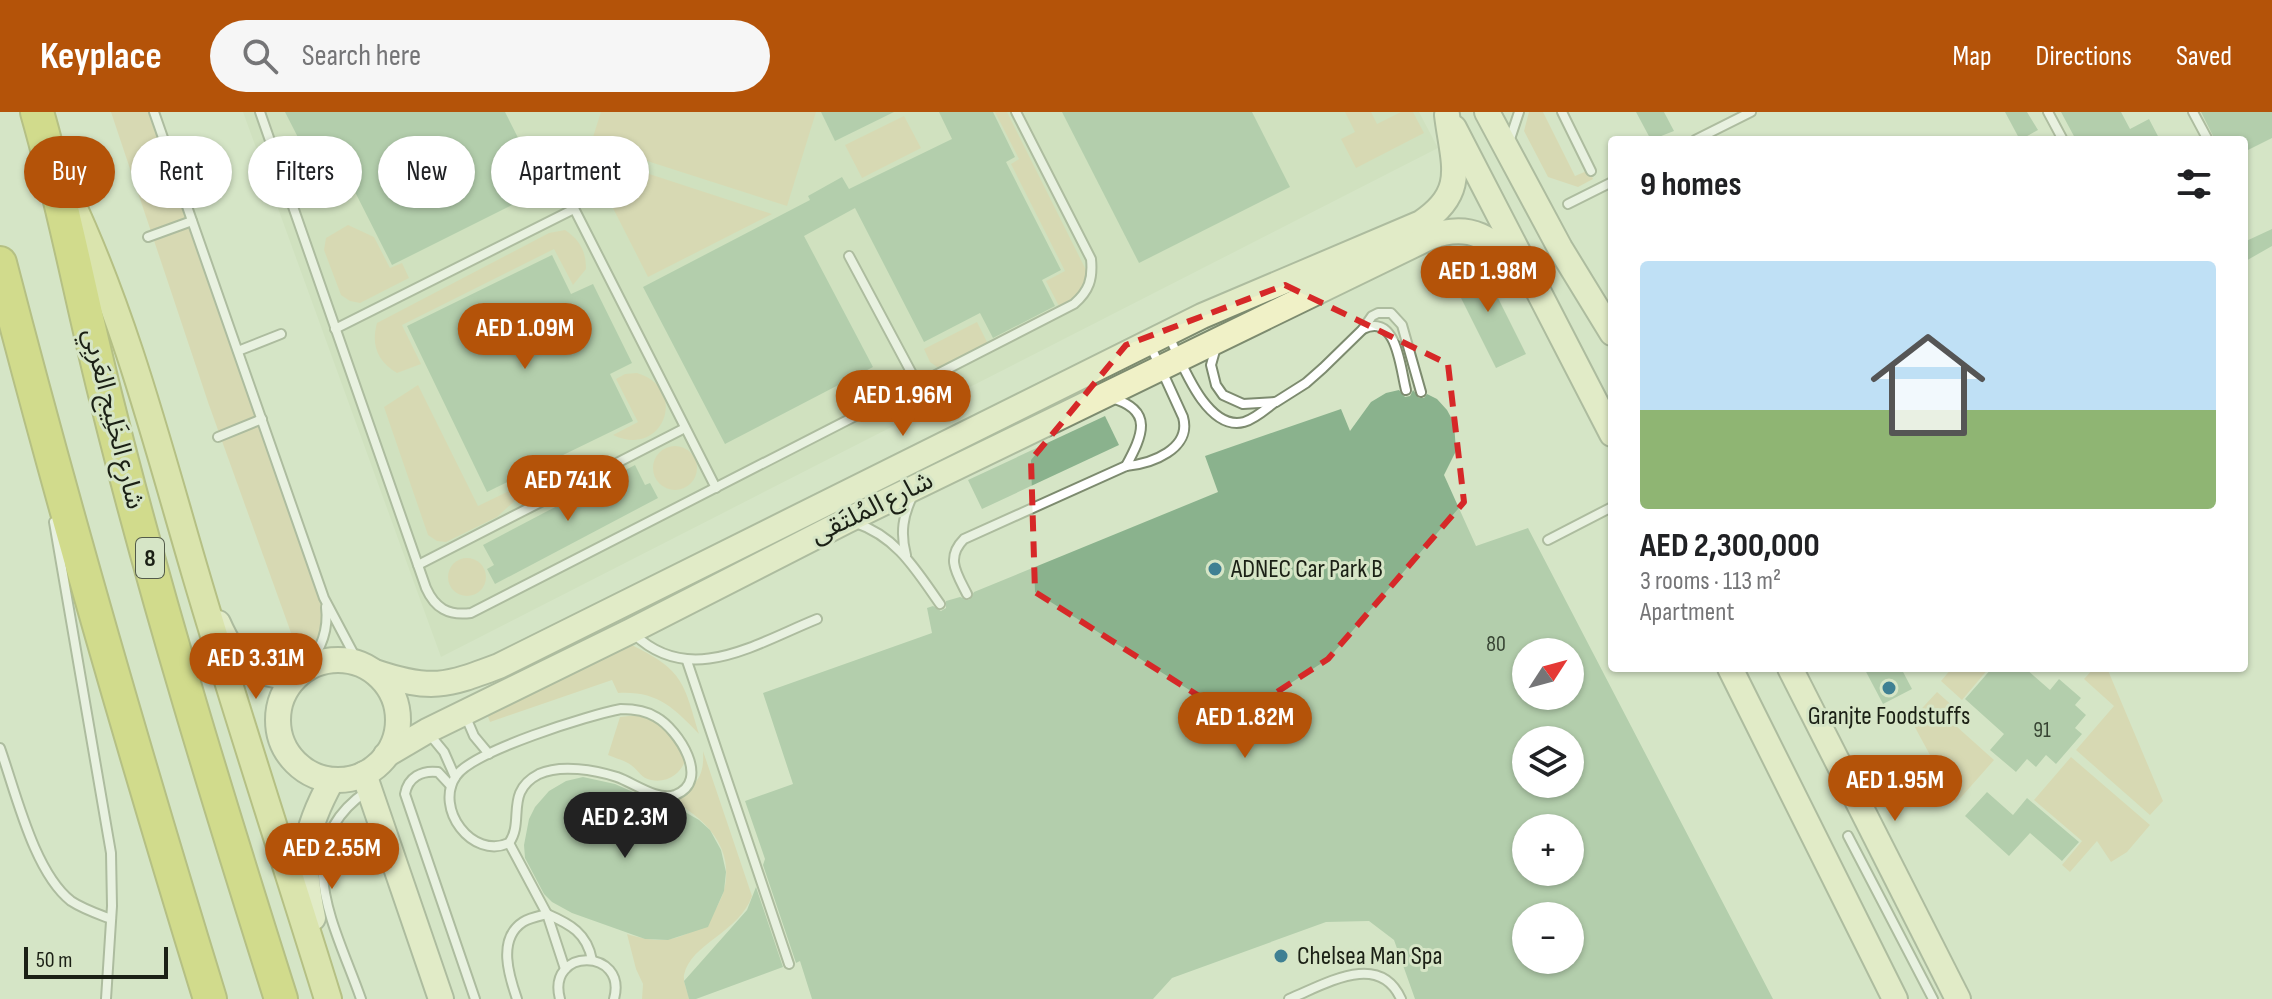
<!DOCTYPE html>
<meta charset="utf-8">
<style>
:root{--surface:#fff;--page:#f6f6f6;--text:#202124;--muted:#757577;--line:#e0e0e0;--accent:#b45309}
body{margin:0;font-family:"Sofia Sans Condensed","Noto Sans Arabic",sans-serif;background:var(--page);color:var(--text);height:100vh;display:flex;flex-direction:column;font-size:30px;white-space:nowrap}
*{box-sizing:border-box;margin:0}
p{font-size:26px;color:var(--muted)}
.icon{flex:none;width:44px;height:44px;fill:none;stroke:currentColor;stroke-width:2;stroke-linecap:round;stroke-linejoin:round}
.map{position:relative;flex:1;overflow:hidden}
.panel{position:absolute;left:1608px;top:24px;width:640px;height:536px;display:flex;flex-direction:column;background:var(--surface);border-radius:8px;box-shadow:0 2px 6px #0004}
.panel>*{flex:none}
.top-card{position:absolute;left:24px;top:24px;width:760px;height:72px;display:flex;gap:16px}
.needle{width:52px;rotate:54deg}
.buttons{position:absolute;left:1512px;top:526px;display:grid;gap:16px}
.buttons a{display:grid;place-items:center;width:72px;height:72px;border-radius:50%;background:var(--surface);box-shadow:0 2px 6px #0004;font-size:40px}
.scale{position:absolute;left:24px;bottom:20px;width:144px;box-sizing:border-box;padding-left:8px;border:4px solid #1b2015;border-top:0;font-size:22px;line-height:28px;white-space:nowrap;color:#1b2015;-webkit-text-stroke:6px #d6e5c6;paint-order:stroke}
.price{position:absolute;translate:-50% -68px;padding:0 18px;border-radius:28px;background:var(--accent);color:#fff;font-size:26px;line-height:52px;filter:drop-shadow(0 2px 4px #0008)}
.price::after{content:'';position:absolute;left:50%;top:48px;width:24px;height:18px;margin-left:-12px;background:inherit;clip-path:polygon(0 0,100% 0,50% 100%)}
.price.on{background:#222;color:#fff}
ul{padding:0;list-style:none}
li{display:grid;align-content:center;gap:16px;height:424px;padding:0 32px}
li+li{border-top:2px solid var(--line)}
li span{display:grid;place-items:center;height:248px;border-radius:8px;color:#555}
li>.icon{margin-inline-start:auto}
span .icon{width:144px;height:144px;fill:#fffc;stroke-width:1}
li b{font-size:34px}
h2{display:flex;justify-content:space-between;align-items:center;height:96px;padding:0 32px;font-size:34px}
.chip{padding:0 28px;border-radius:36px;background:var(--surface);box-shadow:0 2px 6px #0004;font-size:28px;line-height:72px}
.chip.on{background:var(--accent);color:#fff}
header{display:flex;align-items:center;gap:48px;box-sizing:border-box;height:112px;padding:0 40px;background:var(--accent);color:#fff}
header strong{font-size:38px}
nav{display:flex;gap:44px;margin-inline-start:auto;font-size:28px}
.search{width:560px;height:72px;background:var(--page);display:flex;align-items:center;gap:20px;box-sizing:border-box;padding:0 28px;border-radius:44px;color:var(--muted);font-size:30px}
.map>svg:first-child{display:block}
</style>
<header>
<strong>Keyplace</strong>
<div class="search"><svg class="icon" aria-label="search" viewBox="0 0 24 24"><circle cx="10" cy="10" r="6"/><path d="M15 15l6 6"/></svg>Search here</div>
<nav><a>Map</a><a>Directions</a><a>Saved</a></nav>
</header>
<div class="map">
<svg width="2272" height="887" viewBox="0 0 2272 887">
<rect width="100%" height="100%" fill="#d6e5c6"/>
<polygon fill="#c9dcb6" points="243,0 1419,0 1438,36 441,545"/>
<g fill="#dacb9b">
<polygon points="111,0 148,0 323,498 324,535 317,547 307,548 299,543 209,293"/>
<polygon points="601,0 816,0 787,94 591,31"/>
<polygon points="995,0 1007,0 1088,162 1082,182 1061,198 1046,169 1065,159 1011,52 1019,47"/>
<polygon points="1345,0 1371,0 1377,12 1401,0 1413,0 1424,21 1356,56 1341,27 1355,20"/>
<polygon points="1529,0 1543,0 1575,64 1589,58 1593,67 1578,75 1548,65 1524,19"/>
<polygon points="904,4 921,36 862,66 845,33"/>
<polygon points="585,41 772,102 648,165"/>
<polygon points="348,113 374,125 390,156 402,151 409,166 360,191 350,189 341,183 324,138 326,126"/>
<path d="M565,118C580,128 586,139 586,157L573,173L554,137L402,213L421,252L397,261C377,249 371,233 377,211L549,121Z"/>
<polygon points="977,210 988,232 946,254 937,255 930,250 924,237"/>
<path d="M637,261C690,277 663,347 613,323L638,310L616,267L625,262Z"/>
<polygon points="418,273 478,394 544,362 497,405 446,430 437,429 428,423 384,295"/>
<circle cx="675" cy="356" r="22"/>
<circle cx="467" cy="465" r="19"/>
<path d="M630,532C682,558 683,567 699,622C673,595 657,579 618,581L612,568L490,610L487,602Z"/>
<polygon points="1952,556 1989,556 1962,588 1941,569"/>
<polygon points="2094,556 2107,556 2163,689 2150,703 2076,638 2114,594 2084,567"/>
<polygon points="1937,580 1954,595 1946,605 1994,648 1956,691 1911,608"/>
<path d="M646,602C658,606 671,610 679,620C698,641 679,674 651,668C641,666 639,659 631,653C626,649 615,646 608,643L620,605Z"/>
<path d="M703,639L752,784C739,821 691,831 684,863C683,870 688,880 689,887H642L643,872L636,857L627,822C641,826 656,830 670,827C711,820 737,777 722,738C712,712 687,697 665,683C692,678 705,670 703,639Z"/>
<polygon points="2071,645 2150,713 2127,740 2111,750 2097,729 2070,760 2062,753 2082,729 2034,688"/>
</g>
<g fill="#8ab28d" fill-rule="evenodd">
<polygon points="285,0 505,0 544,77 392,153 351,72 328,84"/>
<polygon points="821,0 894,0 835,29"/>
<polygon points="939,0 993,0 1015,45 1006,50 1061,158 1042,168 1055,194 993,226 980,201 924,230 855,96 804,124 873,255 725,332 643,175 810,88 808,84 842,65 849,77 952,27"/>
<polygon points="1062,0 1252,0 1290,75 1139,151"/>
<polygon points="1636,0 1664,0 1674,19 1651,28"/>
<polygon points="2005,0 2027,0 2038,18 2020,28"/>
<polygon points="2061,0 2121,0 2130,17 2149,7 2160,28 2076,28"/>
<polygon points="2201,0 2272,0 2272,26 2244,40 2244,28 2215,28"/>
<polygon points="2272,117 2272,134 2244,150 2244,130"/>
<polygon points="552,143 571,182 593,172 632,251 610,262 633,309 487,380 407,214"/>
<polygon points="1479,148 1526,242 1496,256 1449,162"/>
<path d="M1399,278L1405,285L1410,284L1413,278L1419,286H1424L1427,282L1437,287L1447,298L1454,311L1456,339L1444,363L1476,434L1528,416L1773,887H1415L1394,828L1369,809L1326,810L1172,866L1153,887H812L800,849L796,851L763,753L765,747L745,689L793,672L763,581L932,521L927,496L933,494L941,499L946,496V489L960,485L969,488L974,480L1218,380L1205,344L1341,297L1350,319L1371,290L1386,281ZM1526,540H1570V584H1526ZM1526,628H1570V672H1526ZM1526,716H1570V760H1526ZM1526,804H1570V848H1526Z"/>
<polygon points="1105,304 1119,333 982,397 968,368"/>
<polygon points="635,353 645,373 650,371 658,386 495,472 487,457 494,453 483,433"/>
<polygon points="1864,556 1901,556 1912,577 1883,592"/>
<polygon points="1992,556 2025,556 2050,578 2059,567 2081,586 2075,593 2086,603 2075,616 2082,622 2056,652 2046,643 2036,655 2027,647 2016,660 1990,638 2004,622 1965,587"/>
<polygon points="583,665 615,672 651,688 669,691 699,708 710,718 721,738 726,760 724,779 708,815 668,828 645,827 572,801 552,790 544,782 525,746 524,733 529,707 535,695 549,679 566,669"/>
<polygon points="1987,680 2013,703 2027,686 2079,730 2062,749 2030,721 2009,744 1965,704"/>
<polygon points="756,775 783,855 696,887 689,887 684,869 747,798"/>
</g>
<g fill="none" stroke-linecap="round" stroke-linejoin="round">
<defs>
<g id="lane">
<polyline points="154,0 324,486 359,552"/>
<path d="M260,0L426,476C435,496 448,504 471,501L1074,192C1089,179 1093,167 1091,147L1016,0"/>
<polyline points="1562,0 1591,59"/>
<polyline points="2048,0 2063,28"/>
<polyline points="2193,0 2208,28"/>
<polyline points="1695,28 1751,0"/>
<polyline points="1509,30 1519,0"/>
<polyline points="552,53 716,376"/>
<polyline points="1568,92 1612,70"/>
<polyline points="148,125 192,109"/>
<polyline points="849,144 918,273"/>
<polyline points="335,217 574,97"/>
<path d="M1363,217C1397,201 1400,255 1406,278"/>
<path d="M1168,222C1181,249 1206,320 1244,310C1255,307 1266,297 1275,290"/>
<polyline points="1216,235 1211,253 1216,273 1223,283 1243,292 1276,290 1306,271 1323,256 1363,217 1372,204 1378,201 1391,201 1402,213 1421,280"/>
<polyline points="238,239 281,222"/>
<path d="M1111,286C1155,298 1142,324 1126,354"/>
<polyline points="218,325 262,307"/>
<polyline points="54,410 111,741 112,794 106,887"/>
<path d="M856,411C897,425 916,458 940,492"/>
<polyline points="1548,428 1612,395"/>
<path d="M906,443C900,421 903,403 913,383"/>
<polyline points="418,453 685,316"/>
<path d="M967,482C957,462 945,446 964,427L1126,354C1151,352 1192,337 1183,305L1151,235"/>
<path d="M634,522C690,576 757,531 817,507"/>
<polyline points="687,549 789,852"/>
<path d="M306,556C321,538 329,519 326,495"/>
<path d="M621,597C633,597 645,598 656,605C678,617 712,669 675,683C657,689 634,671 617,665C595,658 561,652 539,662C504,680 525,709 509,731C472,748 434,696 456,664C473,639 589,603 621,597Z"/>
<polyline points="465,603 474,624 489,642"/>
<polyline points="430,623 444,640 455,665"/>
<path d="M0,636C16,681 34,760 71,789C83,797 98,802 111,807"/>
<path d="M451,674L438,660C422,658 408,665 405,682L475,887"/>
<polyline points="1848,724 1933,887"/>
<polyline points="509,731 547,802 565,857"/>
<path d="M361,887C336,815 286,734 367,679"/>
<path d="M517,887C509,864 497,827 523,810C529,806 539,804 547,802C570,812 587,821 592,848"/>
<path d="M560,887C546,835 628,836 614,887"/>
<path d="M1289,887C1324,873 1379,838 1401,887"/>
</g>
<g id="secondary">
<polyline points="1487,0 1560,136 1612,221"/>
<polyline points="1454,16 1612,322"/>
<path d="M218,511C236,552 250,561 294,566"/>
<circle cx="338" cy="608" r="60"/>
<polyline points="1730,556 1895,887"/>
<polyline points="1790,556 1958,887"/>
<path d="M375,560C431,579 446,574 499,554L1202,204L1421,111C1468,80 1453,52 1447,3"/>
<path d="M386,643L427,619L631,519L846,409L1430,125C1478,107 1497,134 1530,164"/>
<polyline points="364,662 441,887"/>
<path d="M313,806C301,747 302,722 332,668"/>
</g>
<path id="primary" d="M70,88C126,208 158,334 195,460C237,603 284,745 328,887"/>
<g id="highway">
<path d="M37,0C65,97 83,197 108,294C158,494 219,691 281,887"/>
<path d="M0,151C64,398 135,643 210,887"/>
</g>
</defs>
<use href="#lane" stroke="#7d8b6f" stroke-width="12"/>
<use href="#secondary" stroke="#7d8b6f" stroke-width="28"/>
<use href="#primary" stroke="#8e9234" stroke-width="30"/>
<use href="#highway" stroke="#8e9234" stroke-width="36"/>
<use href="#lane" stroke="#fff" stroke-width="8"/>
<use href="#secondary" stroke="#f0f1c7" stroke-width="24"/>
<use href="#primary" stroke="#e0e28f" stroke-width="26"/>
<use href="#highway" stroke="#cccf45" stroke-width="32"/>
</g>
<path d="M0 0H2272V887H0ZM1285,173L1448,252L1464,390L1328,547L1235,607L1035,480L1031,348L1126,233Z" fill="#d6e5c6" fill-opacity=".55" fill-rule="evenodd"/>
<path fill="none" stroke="#d62828" stroke-width="6" stroke-dasharray="16 10" stroke-linejoin="round" d="M1285,173L1448,252L1464,390L1328,547L1235,607L1035,480L1031,348L1126,233Z"/>
<g fill="#3f8093" stroke="#d6e5c6" stroke-width="3">
<circle cx="1215" cy="457" r="8"/>
<circle cx="1889" cy="576" r="8"/>
<circle cx="1281" cy="844" r="8"/>
</g>
<g text-anchor="middle" dominant-baseline="central" stroke-width="6" stroke-linejoin="round" paint-order="stroke">
<g font-size="22" fill="#374433">
<text x="1496" y="532">80</text>
<text x="2042" y="618">91</text>
</g>
<rect fill="#d6e5c6" stroke="#535b4a" stroke-width="2" x="136" y="426" width="28" height="40" rx="6"/>
<g font-size="24" font-weight="bold" fill="#1b2015">
<text x="150" y="446">8</text>
</g>
<g font-size="26" fill="#1b2015" stroke="#d6e5c6">
<text transform="translate(113 307) rotate(76)">شارع الخَلِيج العَربِي</text>
<text transform="translate(872 396) rotate(-26)">شارع المُلتَقى</text>
</g>
<g font-size="26" fill="#1b2015" stroke="#d6e5c6" text-anchor="start">
<text x="1231" y="457">ADNEC Car Park B</text>
<text x="1889" y="604" text-anchor="middle">Granjte Foodstuffs</text>
<text x="1297" y="844">Chelsea Man Spa</text>
</g>
</g>
</svg>
<div class="buttons">
<a><svg class="needle" viewBox="-14 -14 28 28"><path d="M0-13l5 13h-10z" fill="#e53935"/><path d="M0 13l5-13h-10z" fill="#757577"/></svg></a>
<a><svg class="icon" aria-label="layers" viewBox="0 0 24 24"><path d="M12 4l9 5-9 5-9-5zM3 14l9 5 9-5"/></svg></a>
<a>+</a>
<a>−</a>
</div>
<div class="scale">50 m</div>
<b class="price" style="left:1488px;top:202px">AED 1.98M</b>
<b class="price" style="left:525px;top:259px">AED 1.09M</b>
<b class="price" style="left:903px;top:326px">AED 1.96M</b>
<b class="price" style="left:568px;top:411px">AED 741K</b>
<b class="price" style="left:256px;top:589px">AED 3.31M</b>
<b class="price" style="left:1245px;top:648px">AED 1.82M</b>
<b class="price" style="left:1895px;top:711px">AED 1.95M</b>
<b class="price on" style="left:625px;top:748px">AED 2.3M</b>
<b class="price" style="left:332px;top:779px">AED 2.55M</b>
<div class="top-card">
<a class="chip on">Buy</a>
<a class="chip">Rent</a>
<a class="chip">Filters</a>
<a class="chip">New</a>
<a class="chip">Apartment</a>
</div>
<section class="panel">
<h2>9 homes<svg class="icon" aria-label="filters" viewBox="0 0 24 24"><path d="M4 7h16M4 17h16"/><circle cx="9" cy="7" r="2"/><circle cx="15" cy="17" r="2"/></svg></h2>
<ul>
<li><span style="background:linear-gradient(#bfe0f5 60%,#8fb573 0)"><svg class="icon" aria-label="home" viewBox="0 0 24 24"><path d="M3 11l9-7 9 7M6 9v11h12V9"/></svg></span><div><b>AED 2,300,000</b><p>3 rooms · 113 m²</p><p>Apartment</p></div></li>
</ul>
</section>
</div>
